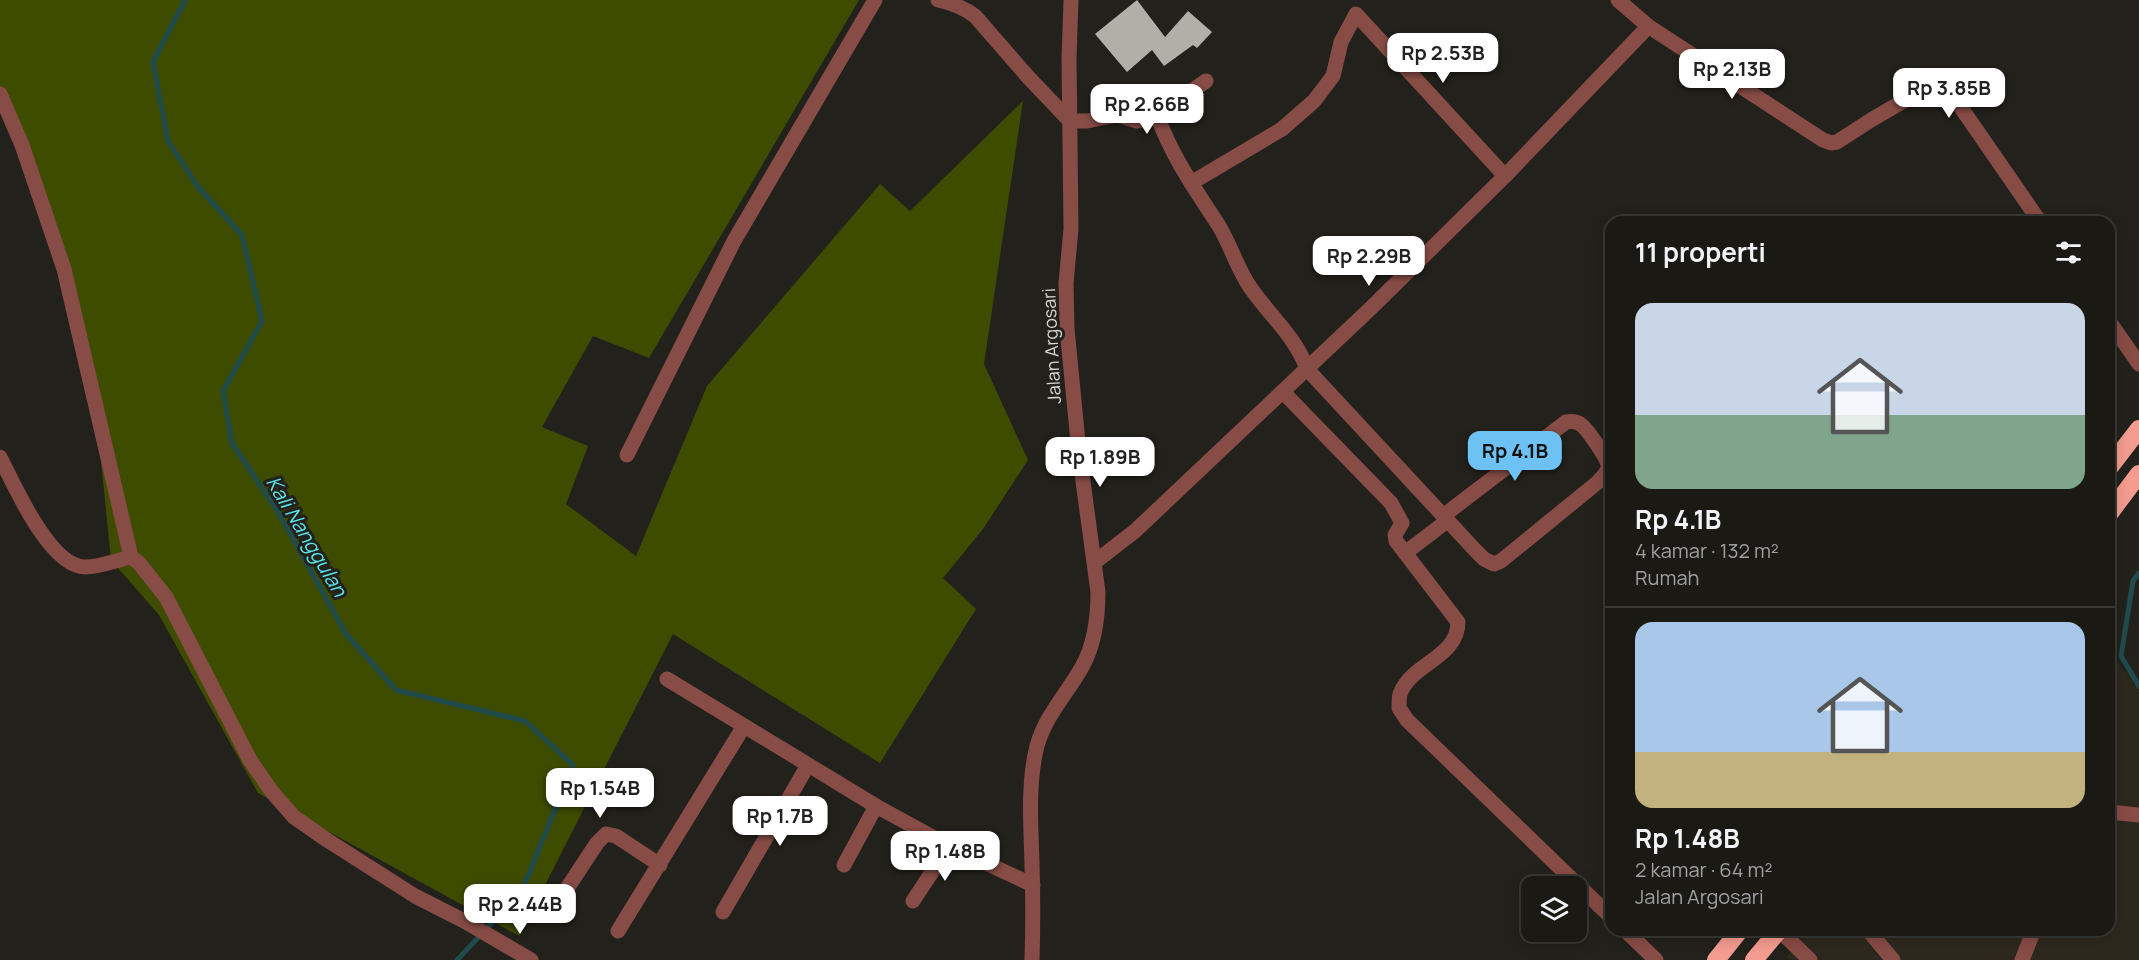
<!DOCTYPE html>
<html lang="id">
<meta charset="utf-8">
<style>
:root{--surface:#1a1914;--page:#272622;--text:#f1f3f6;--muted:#9fa0a0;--line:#383834;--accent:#6ec2f3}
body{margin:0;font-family:Manrope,sans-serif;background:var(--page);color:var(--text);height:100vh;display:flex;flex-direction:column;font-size:22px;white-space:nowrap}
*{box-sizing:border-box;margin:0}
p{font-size:20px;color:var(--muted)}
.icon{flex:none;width:33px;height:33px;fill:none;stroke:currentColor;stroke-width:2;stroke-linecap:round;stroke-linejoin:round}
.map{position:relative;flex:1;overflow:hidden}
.side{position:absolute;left:1605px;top:216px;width:510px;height:720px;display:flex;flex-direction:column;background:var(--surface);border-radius:18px;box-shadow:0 3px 15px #0003,0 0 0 2px var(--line)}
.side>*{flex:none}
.buttons{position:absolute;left:1521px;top:876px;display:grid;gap:12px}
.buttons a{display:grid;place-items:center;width:66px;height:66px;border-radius:12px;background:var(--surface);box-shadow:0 3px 15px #0003,0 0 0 2px var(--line);font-size:30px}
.price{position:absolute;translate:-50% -51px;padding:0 14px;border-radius:12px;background:#fff;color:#222;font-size:20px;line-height:39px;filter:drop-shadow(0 2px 3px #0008)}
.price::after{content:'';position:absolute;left:50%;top:36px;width:18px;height:14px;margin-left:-9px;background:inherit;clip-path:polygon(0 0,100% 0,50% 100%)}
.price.active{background:var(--accent);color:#111}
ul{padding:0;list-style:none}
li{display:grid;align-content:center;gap:12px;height:318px;padding:0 30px}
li+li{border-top:2px solid var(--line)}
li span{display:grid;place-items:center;height:186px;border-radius:18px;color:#555}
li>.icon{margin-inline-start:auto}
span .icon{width:108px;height:108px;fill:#fffc;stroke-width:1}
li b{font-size:26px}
h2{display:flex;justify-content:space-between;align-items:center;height:72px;padding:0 30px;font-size:26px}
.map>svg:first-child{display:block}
</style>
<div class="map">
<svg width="2139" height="960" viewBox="0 0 2139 960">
<rect width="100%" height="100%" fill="#23211b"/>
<polygon fill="#2d281d" points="2109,654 2139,685 2139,960 1789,960 1786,957 1809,930 2109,930"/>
<polygon fill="#3e4c00" points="0,0 859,0 649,358 593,336 542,427 588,446 566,504 636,556 707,386 880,184 910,211 1023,101 984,364 1028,460 983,529 943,578 976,609 880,763 673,634 519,936 258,793 159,615 111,560 98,432 61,268 0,107"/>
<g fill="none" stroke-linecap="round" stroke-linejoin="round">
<g stroke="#204b4d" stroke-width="5">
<polyline points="185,0 153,62 168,141 198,187 242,235 262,321 223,391 232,443 278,512 346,634 396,690 525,721 573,765 522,891 457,960"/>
<polyline points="2139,573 2133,581 2121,656 2139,686"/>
</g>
</g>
<polygon fill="#b2afa8" points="1137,0 1165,37 1188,11 1212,32 1197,48 1193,45 1164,66 1152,50 1127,72 1095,34"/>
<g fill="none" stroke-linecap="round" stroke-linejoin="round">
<g stroke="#874c45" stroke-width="15">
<path d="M938,0C952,3 963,7 975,16L1029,78L1070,121H1087L1117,115L1137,121L1157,115L1206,81"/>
<polyline points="1648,26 1823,140 1831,143 1837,142 1871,120 1926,88 1940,89 1953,96 2040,222"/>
<polyline points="0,94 22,145 64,269 131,557"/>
<path d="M1157,115C1172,157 1195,189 1219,226C1231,246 1237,268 1250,287C1269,315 1296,337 1307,369L1475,550L1484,559L1494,564L1501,561L1598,482C1602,477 1609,472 1608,465C1607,458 1587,428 1580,424C1576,421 1572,421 1566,422L1443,516"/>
<polyline points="1191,183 1282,129 1314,101 1333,76 1341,42 1356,14 1505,176"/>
<polyline points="2109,321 2139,364"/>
<path d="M1283,392L1391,503L1402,523L1395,535L1396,541L1458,622C1458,658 1411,663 1400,694C1399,698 1399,704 1399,708L1407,720L1611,917"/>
<polyline points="627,455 734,241 875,0"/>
<path d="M0,457C14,485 50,567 85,567C100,567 117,560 131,557L139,563L166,597L250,760L272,792L294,817L327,840L415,896L466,922L531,960"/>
<polyline points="1405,553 1447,521"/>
<polyline points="1095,562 1135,531 1371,308 1505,176 1643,32 1648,26 1618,0"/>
<polyline points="667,679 876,806 949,846 1033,885"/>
<polyline points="2109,812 2139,815"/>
<polyline points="844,865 876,806"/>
<polyline points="566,890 597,843 606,834 616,836 660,865"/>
<polyline points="913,901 949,846"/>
<polyline points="723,912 808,765"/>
<polyline points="1625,930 1656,960"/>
<polyline points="1779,930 1810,960"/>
<polyline points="1868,930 1893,960"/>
<polyline points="618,931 744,726"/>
<path d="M1032,960C1033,928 1033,896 1032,864C1031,828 1028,790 1035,755C1041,720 1065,697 1082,667C1095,644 1098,618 1098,592L1079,452L1067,329L1066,283L1071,229L1069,59L1071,0"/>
<polyline points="2022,960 2034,930"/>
</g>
<g stroke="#f49c90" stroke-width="18">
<polyline points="2109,468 2139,429"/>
<polyline points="2109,514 2139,474"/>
<polyline points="1716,960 1740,930"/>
<polyline points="1754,960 1779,930"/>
</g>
</g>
<g text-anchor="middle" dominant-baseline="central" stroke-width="6" stroke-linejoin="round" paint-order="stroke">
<g font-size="18" fill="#d8d6d3" stroke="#23211b">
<text transform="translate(1051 346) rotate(-93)">Jalan Argosari</text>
</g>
<g font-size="20" font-style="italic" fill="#58e4eb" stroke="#23211b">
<text transform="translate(307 536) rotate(59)">Kali Nanggulan</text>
</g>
</g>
</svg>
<div class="buttons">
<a><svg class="icon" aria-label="layers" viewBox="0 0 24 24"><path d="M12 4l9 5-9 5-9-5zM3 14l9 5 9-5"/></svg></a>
</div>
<b class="price" style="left:1443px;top:84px">Rp 2.53B</b>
<b class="price" style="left:1732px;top:100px">Rp 2.13B</b>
<b class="price" style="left:1949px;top:119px">Rp 3.85B</b>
<b class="price" style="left:1147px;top:135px">Rp 2.66B</b>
<b class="price" style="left:1369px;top:287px">Rp 2.29B</b>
<b class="price active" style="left:1515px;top:482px">Rp 4.1B</b>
<b class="price" style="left:1100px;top:488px">Rp 1.89B</b>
<b class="price" style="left:600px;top:819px">Rp 1.54B</b>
<b class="price" style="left:780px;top:847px">Rp 1.7B</b>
<b class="price" style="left:945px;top:882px">Rp 1.48B</b>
<b class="price" style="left:520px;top:935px">Rp 2.44B</b>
<section class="side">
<h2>11 properti<svg class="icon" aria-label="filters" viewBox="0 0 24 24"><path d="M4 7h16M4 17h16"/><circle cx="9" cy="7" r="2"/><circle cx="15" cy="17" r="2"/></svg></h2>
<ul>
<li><span style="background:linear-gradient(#c9d6e8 60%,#7fa58c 0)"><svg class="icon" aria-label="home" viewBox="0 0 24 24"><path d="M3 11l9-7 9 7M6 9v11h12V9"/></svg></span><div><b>Rp 4.1B</b><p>4 kamar · 132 m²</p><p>Rumah</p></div></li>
<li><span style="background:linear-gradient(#a9c7e8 70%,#c2b280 0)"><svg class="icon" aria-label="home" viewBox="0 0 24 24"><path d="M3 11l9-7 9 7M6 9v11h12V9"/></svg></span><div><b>Rp 1.48B</b><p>2 kamar · 64 m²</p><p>Jalan Argosari</p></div></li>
</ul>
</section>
</div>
